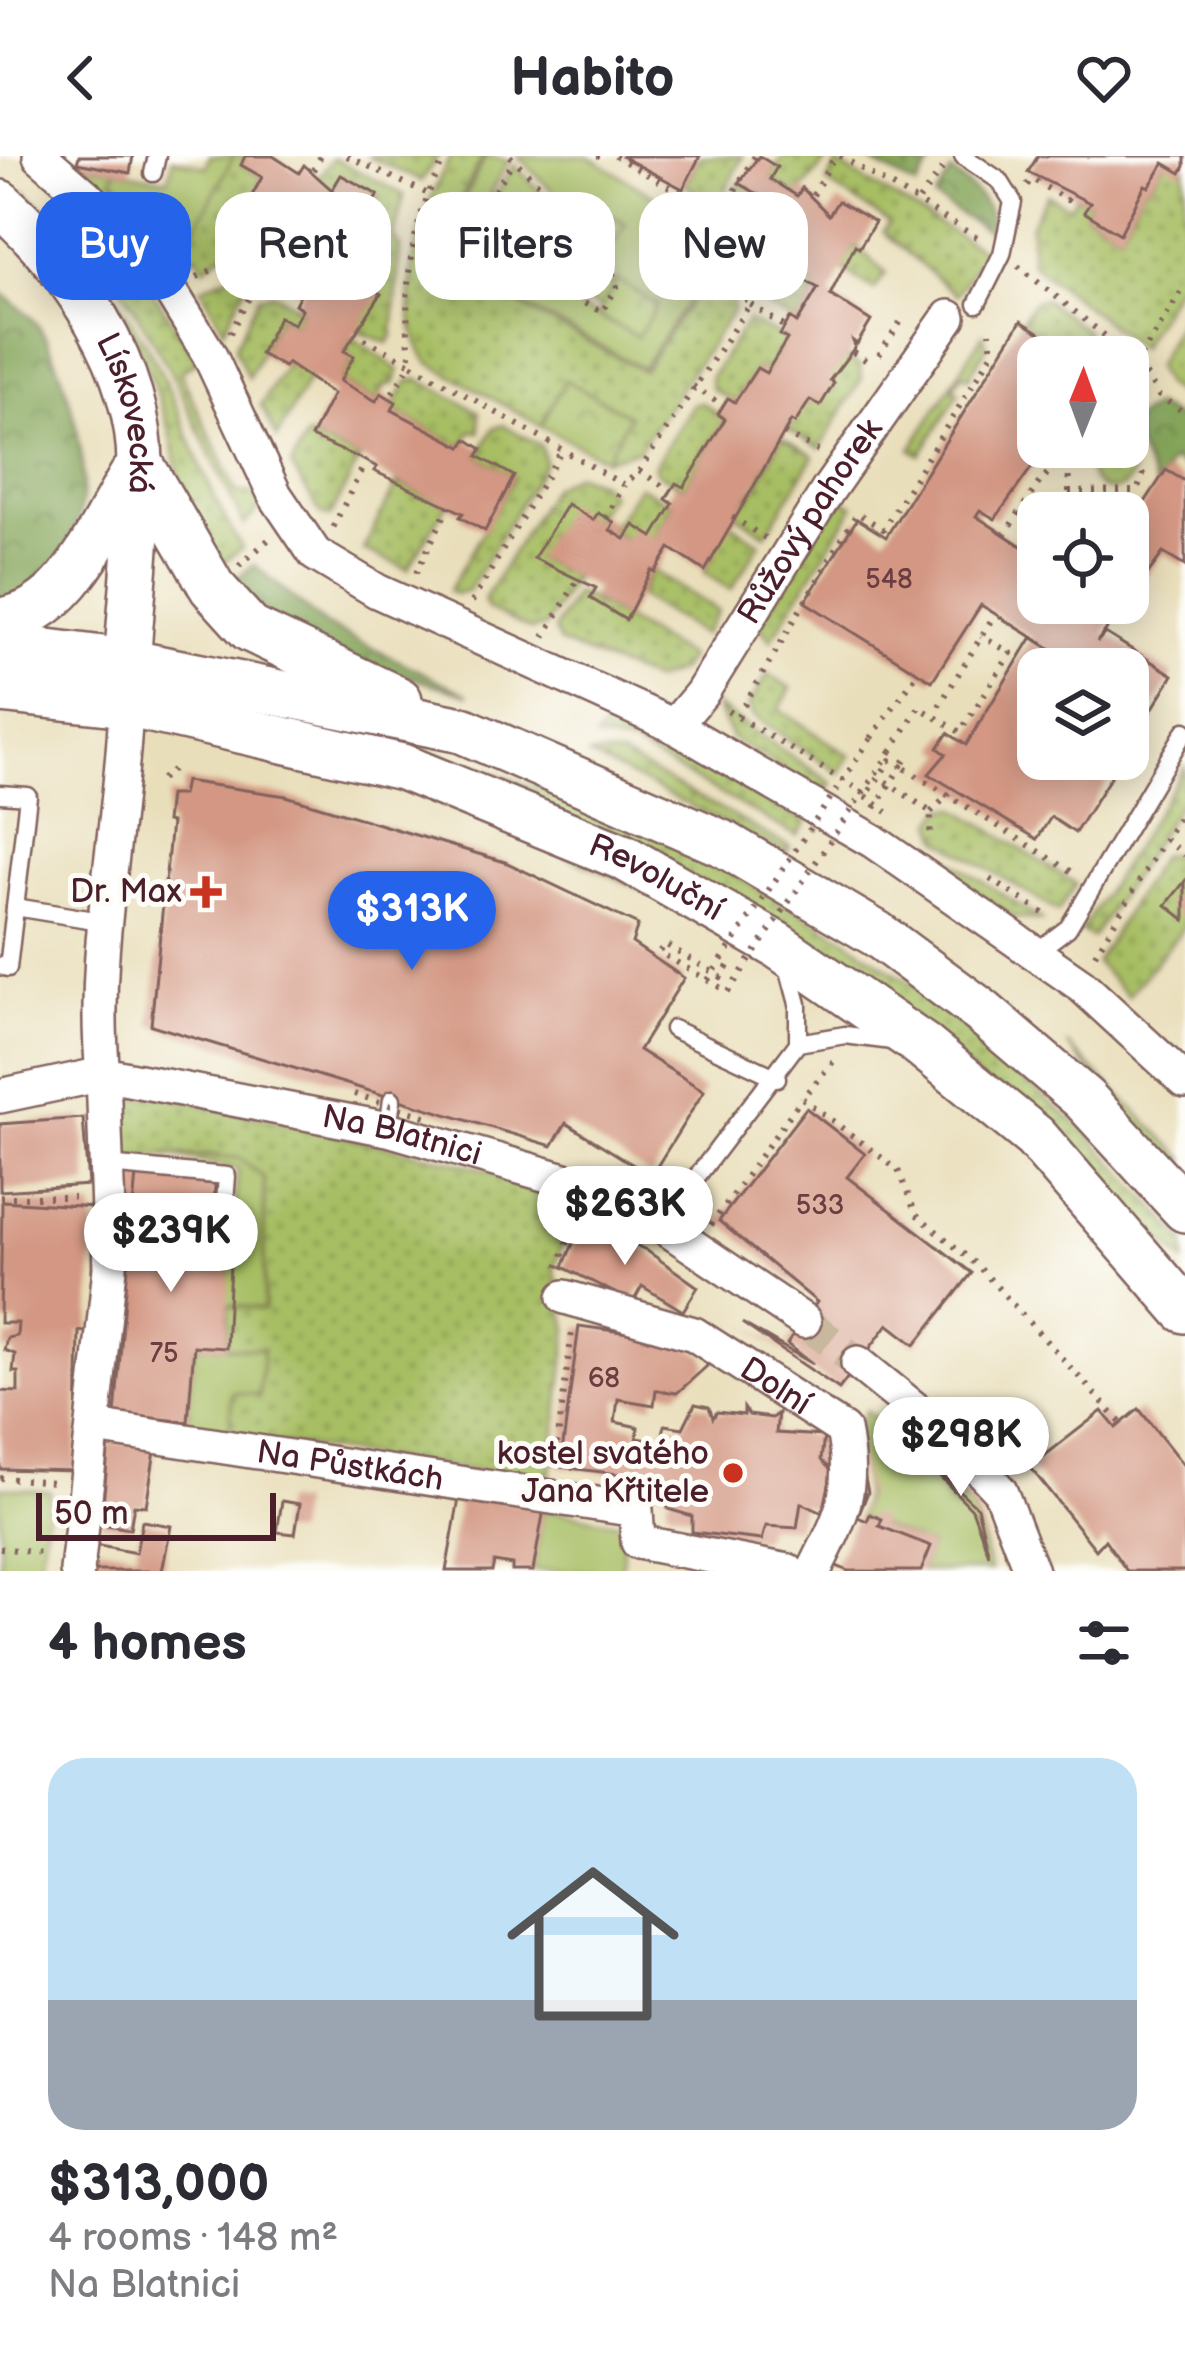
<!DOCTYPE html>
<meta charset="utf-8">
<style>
:root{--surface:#fff;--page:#f2f2f3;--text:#2b2b33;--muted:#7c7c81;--line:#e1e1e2;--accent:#2563eb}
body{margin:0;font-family:"Balsamiq Sans",sans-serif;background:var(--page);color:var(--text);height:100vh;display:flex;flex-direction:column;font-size:45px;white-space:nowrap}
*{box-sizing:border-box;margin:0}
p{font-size:39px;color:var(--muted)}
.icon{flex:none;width:66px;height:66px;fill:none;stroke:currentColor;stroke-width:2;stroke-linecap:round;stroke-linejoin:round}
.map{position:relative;height:1415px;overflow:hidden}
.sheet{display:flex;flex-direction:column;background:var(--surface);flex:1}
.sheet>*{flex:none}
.top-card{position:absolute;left:36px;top:36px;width:1113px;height:108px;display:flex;gap:24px}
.needle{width:78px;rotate:1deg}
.controls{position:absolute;left:1017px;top:180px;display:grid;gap:24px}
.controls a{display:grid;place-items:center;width:132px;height:132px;border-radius:24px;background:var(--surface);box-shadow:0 6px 30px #0003;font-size:60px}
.scale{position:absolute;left:36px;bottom:30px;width:240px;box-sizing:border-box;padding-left:12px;border:6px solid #4a1f2b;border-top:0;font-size:33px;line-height:42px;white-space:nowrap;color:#4a1f2b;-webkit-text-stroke:9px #fdfcf7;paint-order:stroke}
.price{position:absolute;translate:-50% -102px;padding:0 27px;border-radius:42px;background:#fff;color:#222;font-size:39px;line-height:78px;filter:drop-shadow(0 3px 6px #0008)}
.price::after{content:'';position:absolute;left:50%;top:72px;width:36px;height:27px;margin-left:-18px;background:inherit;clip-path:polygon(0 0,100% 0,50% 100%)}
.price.current{background:var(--accent);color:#fff}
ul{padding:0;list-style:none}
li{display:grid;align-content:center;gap:24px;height:636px;padding:0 48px}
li+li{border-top:3px solid var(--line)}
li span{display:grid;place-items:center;height:372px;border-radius:36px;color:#555}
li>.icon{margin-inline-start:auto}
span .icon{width:216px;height:216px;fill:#fffc;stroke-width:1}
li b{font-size:51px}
h2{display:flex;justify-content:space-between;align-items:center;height:144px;padding:0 48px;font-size:51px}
.tag{padding:0 42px;border-radius:36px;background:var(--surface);box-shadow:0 6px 30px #0003;font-size:42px;line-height:108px}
.tag.current{background:var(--accent);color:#fff}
header{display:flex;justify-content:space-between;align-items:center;height:156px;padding:0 48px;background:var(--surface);font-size:54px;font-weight:700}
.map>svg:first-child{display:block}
</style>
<header><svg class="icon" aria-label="back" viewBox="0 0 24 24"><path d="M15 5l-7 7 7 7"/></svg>Habito<svg class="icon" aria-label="heart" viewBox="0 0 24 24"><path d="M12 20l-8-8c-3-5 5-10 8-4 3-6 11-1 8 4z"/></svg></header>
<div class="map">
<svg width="1185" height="1415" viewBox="0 0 1185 1415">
<defs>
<pattern id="grass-dots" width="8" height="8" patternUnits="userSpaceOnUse" patternTransform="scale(3)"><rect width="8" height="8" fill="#a7be64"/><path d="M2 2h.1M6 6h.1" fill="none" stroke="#8a9a53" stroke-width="1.8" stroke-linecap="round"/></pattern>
<pattern id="forest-crowns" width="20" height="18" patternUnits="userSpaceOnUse" patternTransform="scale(3)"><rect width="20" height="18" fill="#85a55a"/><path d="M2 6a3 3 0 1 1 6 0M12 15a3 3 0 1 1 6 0" fill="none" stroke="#6f864b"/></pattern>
<pattern id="park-crowns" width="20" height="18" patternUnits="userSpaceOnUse" patternTransform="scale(3)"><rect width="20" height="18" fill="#a7be64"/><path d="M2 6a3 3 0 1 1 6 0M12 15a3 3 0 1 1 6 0" fill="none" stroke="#8a9a53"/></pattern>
</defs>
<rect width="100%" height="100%" fill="#fdfcf7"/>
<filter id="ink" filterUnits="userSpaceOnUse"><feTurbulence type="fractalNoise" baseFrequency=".00833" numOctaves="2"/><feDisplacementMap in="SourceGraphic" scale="24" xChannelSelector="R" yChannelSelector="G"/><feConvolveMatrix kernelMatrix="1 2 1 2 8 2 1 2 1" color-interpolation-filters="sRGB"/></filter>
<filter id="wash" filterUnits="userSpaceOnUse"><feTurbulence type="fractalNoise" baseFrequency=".004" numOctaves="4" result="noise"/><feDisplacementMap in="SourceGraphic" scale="48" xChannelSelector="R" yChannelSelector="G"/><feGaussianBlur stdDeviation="2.7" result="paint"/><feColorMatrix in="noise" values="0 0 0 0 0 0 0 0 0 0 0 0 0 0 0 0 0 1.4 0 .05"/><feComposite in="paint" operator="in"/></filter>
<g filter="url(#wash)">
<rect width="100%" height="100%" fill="#e9deba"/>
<g fill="url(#grass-dots)" stroke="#786e48" stroke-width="3">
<polygon points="234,0 245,0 241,9 262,21 228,93 204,112 197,99 181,108 187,120 181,121 68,6 116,14 113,23 181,98"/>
<polygon points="367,0 438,0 421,25"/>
<path d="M451,0H483L444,75L447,111L643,215L700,131L682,58L694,35L685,29L700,0H743C723,36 708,67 720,110C724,128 736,136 733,155L638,294L605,303L628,259L566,224L541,270L428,206C389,151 421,55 451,0Z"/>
<polygon points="783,0 823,0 828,3 797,40 770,23"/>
<polygon points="333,2 404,39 394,82 400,90 393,180 388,187 355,174 380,137 337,114 359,62 364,64 378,40 341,20 332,34 316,25"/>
<polygon points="1164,7 1185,10 1185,116 1139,192 1031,107 1031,68 1047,38 1069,51 1076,40 1090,47 1085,57 1120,78 1145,29 1150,30"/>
<polygon points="837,8 984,95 956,139 883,76 890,67 827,27"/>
<path d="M739,27L761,40L739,77L778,96L753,130L733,116C725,85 725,56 739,27Z"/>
<path d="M24,33C81,89 131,153 165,225C191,281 209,340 242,392L217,411L186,358L170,274L142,198L91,109Z"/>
<polygon points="292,77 305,85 301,95 325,108 311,135 276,113"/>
<polygon points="855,89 886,117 874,134 841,112"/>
<polygon points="126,94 197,205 180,216 237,337 259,337 266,344 244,369 173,220 108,107"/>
<polygon points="787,101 800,108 794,118 818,132 797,167 767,151 763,142"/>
<polygon points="245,112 252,117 224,173 201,132"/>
<polygon points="273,137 302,153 294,168 279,161 248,222 235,191 259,140"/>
<polygon points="1044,143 1087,175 1077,200 1021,165 1034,145"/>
<polygon points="1185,152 1185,244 1164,229 1155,211"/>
<polygon points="747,165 787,183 766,217 756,213 735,246 712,233 710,222"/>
<polygon points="983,178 987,190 969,221 962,218 953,232 959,237 920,299 911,293"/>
<polygon points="352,181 399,214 394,228 385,229 376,245 340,225 353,201 344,195"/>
<polygon points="844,200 860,210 862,222 820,292 787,273"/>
<polygon points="287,207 310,220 277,282 261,249"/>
<polygon points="418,223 479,256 480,276 471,275 462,291 392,254 407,226"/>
<polygon points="702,247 725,263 684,331 657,317 654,310 693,248"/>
<polygon points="504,269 541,290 545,306 468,435 455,438 449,435 514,321 478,300 494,272"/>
<polygon points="307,280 360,302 330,361 321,358 291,310"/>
<polygon points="782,281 814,300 766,378 735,358 757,330"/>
<circle cx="1111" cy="312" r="22"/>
<polygon points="576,318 600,326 610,338 593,364 535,402 574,421 545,471 531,474 487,453 484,444 552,331"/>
<polygon points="397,327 447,348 408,413 363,394"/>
<polygon points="639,330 673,348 653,381 625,383 610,374"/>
<polygon points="836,339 854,350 771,484 760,470"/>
<polygon points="730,366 760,387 731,434 704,417"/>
<polygon points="651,414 718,455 703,479 640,441"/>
<polygon points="581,438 689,501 679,515 654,525 560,487 554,474 574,439"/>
<polygon points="768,518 791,532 779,553 850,600 839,617 752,559 749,549"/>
<polygon points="191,536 390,583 640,665 846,783 910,827 1085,975 1185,1085 1185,1106 888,841"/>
<polygon points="716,550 832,627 825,638 732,583"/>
<polygon points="612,561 806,666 797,680 631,589 595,583"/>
<polygon points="587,599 621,600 790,691 786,697"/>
<polygon points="1185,611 1185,639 1092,782 1081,775"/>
<polygon points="944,652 956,652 1076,728 1058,756 940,683 934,666"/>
<polygon points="923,690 932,692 1043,765 1013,761 916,694"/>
<polygon points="1170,698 1185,712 1185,770 1128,840 1096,807 1160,700"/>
<polygon points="1067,888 1185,1003 1185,1028"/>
<polygon points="160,939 478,1011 578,1046 554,1112 568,1173 551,1318 534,1323 229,1280 232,1235 259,1238 263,1193 226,1192 229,1150 264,1153 264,1022 216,999 121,1001 122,955 137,943"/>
</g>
<g fill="url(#forest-crowns)" stroke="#686242" stroke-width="3">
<polygon points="861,0 930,0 934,3 917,31"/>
<path d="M951,16C974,35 993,47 992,78L935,43Z"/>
<path d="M0,136C11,145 26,155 35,166C51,186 62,219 69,243C95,331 91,405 0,447Z"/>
<polygon points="1154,250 1185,266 1185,312 1172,304 1156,330 1134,284 1135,262"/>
<polygon points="254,409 325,469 469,539 307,490 229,428"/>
</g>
<g fill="url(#park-crowns)" stroke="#786e48" stroke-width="3">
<polygon points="490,36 539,68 513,107 465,77"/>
<polygon points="584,44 626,67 608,99 567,76"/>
<polygon points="538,88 577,111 559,143 518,118"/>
<polygon points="617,124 658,149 637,182 597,158"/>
<polygon points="565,224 629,260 605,303 541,270"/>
</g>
<g fill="#a7be64" stroke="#786e48" stroke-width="3">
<polygon points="209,0 234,0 181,99 113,22 116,14 168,24 173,2 206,11"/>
<polygon points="486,0 509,4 466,78 513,107 517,103 524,108 519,119 637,181 658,149 617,124 609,96 626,67 585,44 576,60 518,0 589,0 681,57 698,131 642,212 448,110 447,76"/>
<polygon points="514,9 572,67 567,76 602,96 613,132 601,152 562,136 576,111 538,88 528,101 521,96 539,68 496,40"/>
<polygon points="164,998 239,1002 264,1022 264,1154 226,1148 238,1013"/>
<polygon points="194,1190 263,1193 259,1239 232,1236 229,1280 188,1266"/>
<path d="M866,1254L972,1353L990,1415H921L930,1390L858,1361C875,1317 843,1290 866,1254Z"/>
<polygon points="0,1331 50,1335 39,1415 0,1415"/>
<polygon points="544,1353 624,1368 622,1415 533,1415"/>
</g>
<g id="blocks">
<g fill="#d39783">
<polygon points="79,0 133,0 130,17 77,7"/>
<polygon points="245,0 273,0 299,17 304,9 332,34 341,19 378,39 347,85 351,88 337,114 381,138 344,195 354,200 340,225 376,245 381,237 396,246 392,254 462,291 467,283 482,293 478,300 514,320 485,375 460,361 463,357 374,315 377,311 366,305 311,281 333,238 287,207 284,211 260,198 279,161 294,168 302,153 295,148 304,131 311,135 325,108 300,94 305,85 243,56 262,21 241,9"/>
<polygon points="621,0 700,0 683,33"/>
<polygon points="759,0 777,11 770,23 797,40 802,32 829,59 838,45 875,66 859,92 855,89 830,139 871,165 857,188 853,185 855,191 830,224 834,227 820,250 810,244 795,267 791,265 705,415 670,392 655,416 651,414 626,464 590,442 596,432 534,402 567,348 593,364 598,357 614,366 610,374 625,383 634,369 653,381 673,348 666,343 676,327 684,331 725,263 718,258 728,242 735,246 757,212 766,217 787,183 780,179 790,162 797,167 818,132 794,118 800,108 739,77 761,40 739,27"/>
<polygon points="1038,0 1185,0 1185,10 1181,17 1164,7 1149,31 1145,29 1120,78 1084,56 1090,47 1028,16"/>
<polygon points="1021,165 1079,201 1038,201 1038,291 1046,291 995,363 980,354 976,360 1038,401 1038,447 1126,447 1097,486 1105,477 1173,519 1128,593 1128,513 1083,513 981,449 932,525 805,446 857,363 886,381"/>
<polygon points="1166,314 1185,325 1185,410 1163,397 1128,444 1128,372"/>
<polygon points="1032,481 1083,513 1038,513 1038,603 1122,603 1075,677 1051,661 1037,683 929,618 946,598 938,592 948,577 966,589"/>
<polygon points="185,625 286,640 505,706 638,769 632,787 684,822 639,894 704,935 651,1020 566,967 552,990 151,869 171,667 166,666 169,639 182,639"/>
<polygon points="1185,725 1185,764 1166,749"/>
<polygon points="806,952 865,998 847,1021 972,1117 915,1189 888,1168 839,1233 742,1167 813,1208 787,1188 817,1146 719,1065"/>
<polygon points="83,962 88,1029 0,1035 0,968"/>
<polygon points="136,1018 215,1028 213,1065 232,1067 226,1192 194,1190 188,1266 115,1258"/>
<polygon points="2,1045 94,1051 90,1176 79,1175 76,1315 0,1313 0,1235 18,1236 18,1216 13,1216 15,1198 4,1194 7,1182 17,1180 18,1167 0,1167"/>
<polygon points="583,1065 646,1094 698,1131 683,1155 642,1130 633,1146 563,1111"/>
<polygon points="579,1170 678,1184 704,1199 707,1210 677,1237 656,1234 654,1249 618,1243 615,1266 638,1271 637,1282 661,1286 665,1269 683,1272 695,1248 709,1251 713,1262 717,1256 744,1259 744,1252 749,1259 772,1262 778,1257 776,1277 824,1280 821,1304 832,1315 823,1357 801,1347 797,1372 766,1370 762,1384 692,1376 692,1360 668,1353 666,1343 673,1337 626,1329 627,1319 560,1311"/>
<polygon points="1139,1253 1185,1311 1185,1415 1127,1415 1105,1384 1096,1394 1030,1311 1102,1255 1116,1272"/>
<polygon points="854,1273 868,1336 858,1361 867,1365 870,1358 882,1363 879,1370 931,1390 921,1415 848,1415 834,1409 865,1342"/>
<polygon points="905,1285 977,1351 989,1399 972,1353"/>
<polygon points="109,1286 156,1289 146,1350 134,1349 130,1373 101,1368"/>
<polygon points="460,1337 544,1353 533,1415 512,1415 512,1409 494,1406 492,1415 446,1415"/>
<polygon points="282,1345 300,1348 295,1378 277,1376"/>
<polygon points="142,1365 171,1370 162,1415 90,1415 94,1389 136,1397"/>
</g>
</g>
</g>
<g filter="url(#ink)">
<use href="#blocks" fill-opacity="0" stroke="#82625d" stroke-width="3"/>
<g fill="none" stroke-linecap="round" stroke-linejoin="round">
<polyline stroke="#c9b89d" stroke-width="33" stroke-dasharray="33 16" stroke-linecap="butt" points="804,1165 858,1207"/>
<defs>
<g id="lane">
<polyline points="963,0 1000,25 1013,46 1002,98 977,148"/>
<polyline points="153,17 157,0"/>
<polyline points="0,638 28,640 8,812 0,810"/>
<polyline points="15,751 106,766"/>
<polyline points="1036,796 1068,772 1185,575"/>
<polyline points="673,873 777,922"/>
<polyline points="798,887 845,879 892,885"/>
<polyline points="388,973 392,943"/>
<polyline points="107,1009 227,1020 224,1059"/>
<polyline points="683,1039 798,887 798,848 788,811"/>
</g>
<g id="street">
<polyline points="40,0 131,79 154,108 209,198 275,339 315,398 377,435 674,570 873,685 1081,829 1185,925"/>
<path id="s1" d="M674,570L701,538L828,334L949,161"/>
<path d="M0,940L103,918C90,795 122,671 126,548"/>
<path id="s2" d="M565,1141L694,1178L843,1274C856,1337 841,1360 814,1415"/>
<polyline points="858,1207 951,1282 1000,1335 1031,1415"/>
<path id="s3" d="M95,1271L636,1354L638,1386L788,1415"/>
<path id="s4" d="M77,1415L110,1112L103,918L388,973L589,1031L627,1046L804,1165"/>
</g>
<g id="secondary">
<path id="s5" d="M0,47C71,109 141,212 140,311C139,385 129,460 126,533"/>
<polyline points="140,307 212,431 250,473 399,544"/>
<path d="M0,465C69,457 100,372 132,320"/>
<polyline points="0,490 127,506 462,574 726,689 877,778 981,855 1084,943 1185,1053"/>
<path id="s6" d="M0,534L126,548L402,611L625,702L777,789L922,889L1035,981L1185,1154"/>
</g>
</defs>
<use href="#lane" stroke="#82625d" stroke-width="21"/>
<use href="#street" stroke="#82625d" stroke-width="38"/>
<use href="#secondary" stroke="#82625d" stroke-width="50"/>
<g stroke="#82625d" stroke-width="6" stroke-dasharray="3 9" stroke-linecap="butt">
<polyline points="347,0 426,37"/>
<path d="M446,0C410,68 401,132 411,208L624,329L639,315L750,148C705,94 720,55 755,0"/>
<polyline points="510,0 576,64 571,74 606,93 617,131 602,156 522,117 529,107 474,68 514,4"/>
<polyline points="597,0 605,0"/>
<polyline points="615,0 684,39"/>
<polyline points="840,0 983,85"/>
<polyline points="313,14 321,0"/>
<polyline points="1027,29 1032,23 1067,44 1071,36"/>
<polyline points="813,39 835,0"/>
<polyline points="919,44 945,9"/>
<polyline points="782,98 750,148 785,171"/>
<polyline points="1018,110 1139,207 1159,240 1185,257"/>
<polyline points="197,121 235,103 299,140"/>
<polyline points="230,177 286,74"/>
<polyline points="354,177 411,208 389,242"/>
<polyline points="853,196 873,209"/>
<polyline points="879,199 903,162"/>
<polyline points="1128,220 1185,130"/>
<polyline points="693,230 723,250"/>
<polyline points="784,277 818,295"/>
<polyline points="639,315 671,335"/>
<polyline points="1069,336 1137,335 1143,319 1128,286"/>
<polyline points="1057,357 1069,336 1068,302"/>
<polyline points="732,361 765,382"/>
<polyline points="606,362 624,329"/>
<polyline points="333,371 366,305"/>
<polyline points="1004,379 1041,324 1075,291"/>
<polyline points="1032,397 1038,388"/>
<polyline points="239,410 269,383"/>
<polyline points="416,417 449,350"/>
<polyline points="472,446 562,294"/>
<polyline points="544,481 578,423"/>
<polyline points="939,550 995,458"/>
<polyline points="728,555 867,639 879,621 931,656 930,684"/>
<polyline points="738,560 857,357 883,373 992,198 990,176"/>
<polyline points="871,582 918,517"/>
<polyline points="891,595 919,551 960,576 1011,497 981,480"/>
<polyline points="905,604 901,610 1074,717"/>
<polyline points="161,623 179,609"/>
<polyline points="875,652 901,610 890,604 879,621"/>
<polyline points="931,656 954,633"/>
<polyline points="1165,683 1185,699"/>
<polyline points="990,723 1045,758"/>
<polyline points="1095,798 1185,650"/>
<polyline points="728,810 721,821 665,788 659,796 728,836"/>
<polyline points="833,906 802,942 898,1014 916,1058 979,1111 1121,1267"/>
<polyline points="0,1041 74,1041"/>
<polyline points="711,1069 802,942"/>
<polyline points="558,1111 577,1062"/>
<polyline points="554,1312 572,1176"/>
<polyline points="0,1322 56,1326"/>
<polyline points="0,1392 41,1397"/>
</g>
<use href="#lane" stroke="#fff" stroke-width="16"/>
<use href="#street" stroke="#fff" stroke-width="33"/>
<use href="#secondary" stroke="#fff" stroke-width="45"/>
<g stroke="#82625d" stroke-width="6" stroke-dasharray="3 9" stroke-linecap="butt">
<polyline points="866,640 887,656"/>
<polyline points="708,824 871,582"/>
<polyline points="728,836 891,595"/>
<polyline points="354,938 431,962"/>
</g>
</g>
</g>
<g fill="#c8321e" stroke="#fdfcf7" stroke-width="4.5">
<path d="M200 718h12v12h12v12h-12v12h-12v-12h-12v-12h12z"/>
<circle cx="733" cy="1317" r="12"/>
</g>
<g text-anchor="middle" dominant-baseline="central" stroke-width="10" stroke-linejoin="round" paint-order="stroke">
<g font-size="27" fill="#6c3d41">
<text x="889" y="424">548</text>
<text x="820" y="1050">533</text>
<text x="164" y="1198">75</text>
<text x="604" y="1223">68</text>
</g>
<g font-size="33" fill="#4a1f2b" stroke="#fdfcf7">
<text stroke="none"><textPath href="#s5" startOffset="252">Lískovecká</textPath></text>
<text stroke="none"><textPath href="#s1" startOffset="246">Růžový pahorek</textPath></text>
<text stroke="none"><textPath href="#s6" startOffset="687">Revoluční</textPath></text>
<text stroke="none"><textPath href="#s4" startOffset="804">Na Blatnici</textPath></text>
<text stroke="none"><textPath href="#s2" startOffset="231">Dolní</textPath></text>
<text stroke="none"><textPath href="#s3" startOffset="258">Na Půstkách</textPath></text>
</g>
<g font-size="33" fill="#4a1f2b" stroke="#fdfcf7" text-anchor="end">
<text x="182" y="736">Dr. Max</text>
<text x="709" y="1298">kostel svatého<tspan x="709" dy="38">Jana Křtitele</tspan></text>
</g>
</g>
</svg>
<div class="controls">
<a><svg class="needle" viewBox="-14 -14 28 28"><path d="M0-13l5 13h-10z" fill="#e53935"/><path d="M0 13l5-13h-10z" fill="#7c7c81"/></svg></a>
<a><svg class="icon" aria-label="locate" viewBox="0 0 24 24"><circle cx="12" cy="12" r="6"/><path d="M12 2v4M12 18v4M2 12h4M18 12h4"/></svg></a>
<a><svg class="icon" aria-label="layers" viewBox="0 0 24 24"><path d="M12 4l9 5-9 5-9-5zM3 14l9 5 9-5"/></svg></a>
</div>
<div class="scale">50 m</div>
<b class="price current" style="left:412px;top:817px">$313K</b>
<b class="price" style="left:625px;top:1112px">$263K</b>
<b class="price" style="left:171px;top:1139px">$239K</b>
<b class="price" style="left:961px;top:1343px">$298K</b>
<div class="top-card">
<a class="tag current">Buy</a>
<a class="tag">Rent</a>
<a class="tag">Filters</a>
<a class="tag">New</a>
</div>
</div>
<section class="sheet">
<h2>4 homes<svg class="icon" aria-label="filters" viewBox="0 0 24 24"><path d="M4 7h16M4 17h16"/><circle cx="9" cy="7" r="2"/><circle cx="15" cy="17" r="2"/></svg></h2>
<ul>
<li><span style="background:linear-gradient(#bfe0f5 65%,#9aa5b1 0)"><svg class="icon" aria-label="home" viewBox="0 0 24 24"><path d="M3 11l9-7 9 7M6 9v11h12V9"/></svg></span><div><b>$313,000</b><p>4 rooms · 148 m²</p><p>Na Blatnici</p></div></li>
</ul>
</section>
